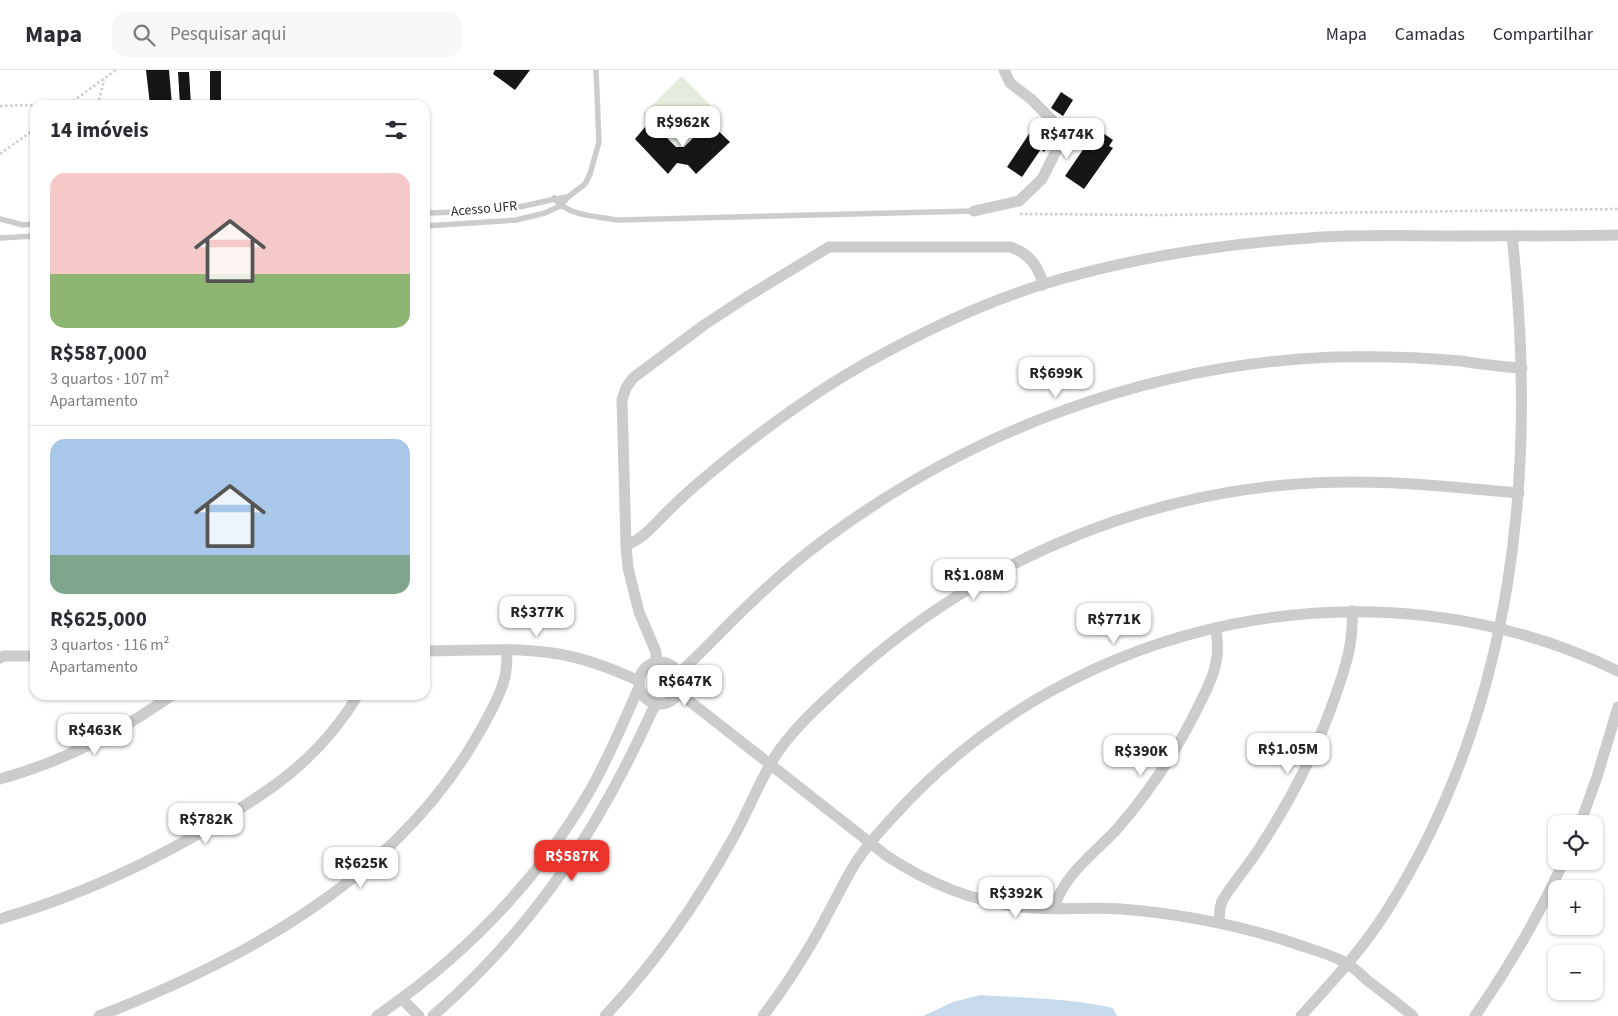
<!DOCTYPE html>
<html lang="pt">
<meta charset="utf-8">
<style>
:root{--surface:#fff;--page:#f7f7f7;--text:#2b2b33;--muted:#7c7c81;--line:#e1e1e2;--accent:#eb342c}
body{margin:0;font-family:"Source Sans 3",sans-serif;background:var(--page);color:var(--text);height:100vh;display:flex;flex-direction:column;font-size:19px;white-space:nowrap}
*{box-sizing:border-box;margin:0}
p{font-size:16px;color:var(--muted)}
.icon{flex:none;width:28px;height:28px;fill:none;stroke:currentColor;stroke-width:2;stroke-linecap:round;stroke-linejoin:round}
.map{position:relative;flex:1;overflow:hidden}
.panel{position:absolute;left:30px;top:30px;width:400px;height:600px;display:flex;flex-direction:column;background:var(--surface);border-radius:15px;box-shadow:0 1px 4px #0004}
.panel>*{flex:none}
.buttons{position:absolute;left:1548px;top:745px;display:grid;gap:10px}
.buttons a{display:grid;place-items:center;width:55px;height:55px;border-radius:10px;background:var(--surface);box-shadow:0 1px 4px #0004;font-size:25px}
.price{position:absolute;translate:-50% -42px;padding:0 11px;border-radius:10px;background:#fff;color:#222;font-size:16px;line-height:32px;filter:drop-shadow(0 1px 2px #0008)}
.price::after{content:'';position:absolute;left:50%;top:30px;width:15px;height:11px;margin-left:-8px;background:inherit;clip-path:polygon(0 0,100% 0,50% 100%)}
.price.current{background:var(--accent);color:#fff}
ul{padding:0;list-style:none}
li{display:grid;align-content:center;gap:10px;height:265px;padding:0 20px}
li+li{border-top:1px solid var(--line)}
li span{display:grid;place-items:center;height:155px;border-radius:15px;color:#555}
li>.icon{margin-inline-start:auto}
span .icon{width:90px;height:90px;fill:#fffc;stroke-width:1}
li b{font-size:21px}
h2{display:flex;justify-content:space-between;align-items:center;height:60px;padding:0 20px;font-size:21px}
header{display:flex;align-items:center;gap:30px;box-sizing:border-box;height:70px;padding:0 25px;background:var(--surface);border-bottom:1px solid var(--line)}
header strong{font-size:24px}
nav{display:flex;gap:28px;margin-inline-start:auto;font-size:18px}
.search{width:350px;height:45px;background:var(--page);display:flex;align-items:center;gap:12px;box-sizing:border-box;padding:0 18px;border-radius:15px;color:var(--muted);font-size:19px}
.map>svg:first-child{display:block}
</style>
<header>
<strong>Mapa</strong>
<div class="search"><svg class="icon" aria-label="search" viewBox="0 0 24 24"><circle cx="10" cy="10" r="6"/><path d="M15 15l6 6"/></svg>Pesquisar aqui</div>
<nav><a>Mapa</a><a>Camadas</a><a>Compartilhar</a></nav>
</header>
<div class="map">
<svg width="1618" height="946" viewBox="0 0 1618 946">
<rect width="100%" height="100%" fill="#fff"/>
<polygon fill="#e4eddd" points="682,6 720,45 711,54 709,52 683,77 676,77 643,44"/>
<path fill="#c8dbed" d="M980,925C1025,928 1069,928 1113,938L1117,946H923L953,932Z"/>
<g fill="#161616">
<polygon points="146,0 169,0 172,35 150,35"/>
<polygon points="495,0 530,0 515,20 493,4"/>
<rect x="210" y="1" width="11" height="34"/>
<polygon points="178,2 189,2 191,35 180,35"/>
<polygon points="1061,22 1073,30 1063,46 1051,38"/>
<polygon points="650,51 676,77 684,77 709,52 730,72 696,104 688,95 677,93 668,104 635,69"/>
<polygon points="1031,61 1049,73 1044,82 1041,79 1022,107 1007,97"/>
<polygon points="1100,61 1113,70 1109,76 1113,78 1084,119 1065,106 1093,65 1096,67"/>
</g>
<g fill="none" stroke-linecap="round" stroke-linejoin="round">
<g stroke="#ccc" stroke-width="2.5" stroke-dasharray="2.5 2.5" stroke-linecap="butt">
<polyline points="69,34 116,0"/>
<polyline points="98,35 104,10"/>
<polyline points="0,36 70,34"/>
<polyline points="0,84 35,59"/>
<polyline points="1020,144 1162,145 1618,139"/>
</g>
<g stroke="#ccc" stroke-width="5.5">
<path d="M554,128C569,147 596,146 618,150L974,141"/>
<path d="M425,143C454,142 482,142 511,138C530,136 549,129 568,127"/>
<polyline points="0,149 23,155 35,154"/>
<polyline points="425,156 516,150 545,143 560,136 568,127 585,114 590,104 599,72 596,0"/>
<polyline points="0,168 35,166"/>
</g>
<g stroke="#ccc" stroke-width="11">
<polyline points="974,141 1019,131 1042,109 1059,75 1052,50 1031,29 1010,13 1004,0"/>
<path d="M626,475C643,469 654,455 667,442C679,430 691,419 703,409C754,366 808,326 866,293C922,262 982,233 1044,214C1130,188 1220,174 1310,168C1358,164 1407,166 1456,166C1510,166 1564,166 1618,165"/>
<path d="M425,581C467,581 510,577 552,583C582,587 611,598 639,611"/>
<polyline points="0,588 4,586 35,586"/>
<circle cx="660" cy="613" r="21"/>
<path d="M656,593V582L639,542L628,498L626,475L622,330L626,318L633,308L704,255L745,228L829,177H1010C1029,183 1039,196 1043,215"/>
<path d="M679,603C696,588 712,571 729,554C759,524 790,495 824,470C971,360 1150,294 1334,287C1376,286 1419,287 1461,291C1481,294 1501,297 1522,298"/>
<path d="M679,623L887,786C931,815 978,834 1031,838C1061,840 1091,837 1121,839C1183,844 1244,856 1302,876C1317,881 1335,886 1348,894C1355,899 1362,905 1368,911C1383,922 1398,934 1413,946"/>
<path d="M0,709C62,692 120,662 172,625"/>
<polyline points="1580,754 1597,707 1618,637"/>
<path d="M1054,838C1064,804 1094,784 1117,759C1151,720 1179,677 1201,631C1207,619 1214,606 1216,592C1219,581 1217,570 1216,558"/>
<path d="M0,849C79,826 155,791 225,748C249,733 273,718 294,700C319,679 341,653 358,625"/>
<path d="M1219,852L1220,838L1222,831C1234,811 1250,794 1262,774C1292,728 1317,679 1335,627C1345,599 1354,572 1352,541"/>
<polyline points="402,929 419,946"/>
<path d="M99,946C241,891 388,812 470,678C481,660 500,627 505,607C507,598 507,589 507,580"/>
<path d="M377,946C463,887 535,814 588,724C608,690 623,653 639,617"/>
<path d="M433,946C534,857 598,761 653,639L657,634"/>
<path d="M605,946C655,893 697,833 732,770C749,741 761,705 780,679C799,653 825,630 848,609C969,499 1122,430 1285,415C1364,407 1441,416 1519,423"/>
<path d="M763,946C783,920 801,892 817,864C828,844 838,824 849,804C860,783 877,764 893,747C1073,546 1374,483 1618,601"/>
<path d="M1301,946C1331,913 1362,880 1386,842C1515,638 1538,401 1512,166"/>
<path d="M1475,946C1509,897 1539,846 1564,791"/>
</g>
</g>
<g text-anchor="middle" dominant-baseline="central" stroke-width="5" stroke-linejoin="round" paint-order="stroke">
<g font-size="14" fill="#2f2f2f" stroke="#fff">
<text transform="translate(484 139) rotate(-5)">Acesso UFR</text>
</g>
</g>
</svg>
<div class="buttons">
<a><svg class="icon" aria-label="locate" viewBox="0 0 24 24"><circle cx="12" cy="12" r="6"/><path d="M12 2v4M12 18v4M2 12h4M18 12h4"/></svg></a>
<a>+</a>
<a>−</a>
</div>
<b class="price" style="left:683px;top:78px">R$962K</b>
<b class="price" style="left:1067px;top:90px">R$474K</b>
<b class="price" style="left:1056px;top:329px">R$699K</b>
<b class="price" style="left:974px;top:531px">R$1.08M</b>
<b class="price" style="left:537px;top:568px">R$377K</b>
<b class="price" style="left:1114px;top:575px">R$771K</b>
<b class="price" style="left:685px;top:637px">R$647K</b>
<b class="price" style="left:95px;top:686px">R$463K</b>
<b class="price" style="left:1288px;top:705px">R$1.05M</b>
<b class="price" style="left:1141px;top:707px">R$390K</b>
<b class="price" style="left:206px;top:775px">R$782K</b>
<b class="price current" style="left:572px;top:812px">R$587K</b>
<b class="price" style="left:361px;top:819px">R$625K</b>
<b class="price" style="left:1016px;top:849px">R$392K</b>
<section class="panel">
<h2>14 imóveis<svg class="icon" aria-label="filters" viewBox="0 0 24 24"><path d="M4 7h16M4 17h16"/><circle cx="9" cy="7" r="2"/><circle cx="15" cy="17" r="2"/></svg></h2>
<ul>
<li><span style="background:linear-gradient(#f6c9c9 65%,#8fb573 0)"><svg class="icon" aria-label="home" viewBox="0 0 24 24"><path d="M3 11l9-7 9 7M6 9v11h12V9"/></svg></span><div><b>R$587,000</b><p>3 quartos · 107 m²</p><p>Apartamento</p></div></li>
<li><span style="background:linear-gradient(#a9c7e8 75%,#7fa58c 0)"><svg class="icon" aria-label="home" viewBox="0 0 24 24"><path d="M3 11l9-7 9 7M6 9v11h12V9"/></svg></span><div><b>R$625,000</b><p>3 quartos · 116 m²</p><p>Apartamento</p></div></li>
</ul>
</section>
</div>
